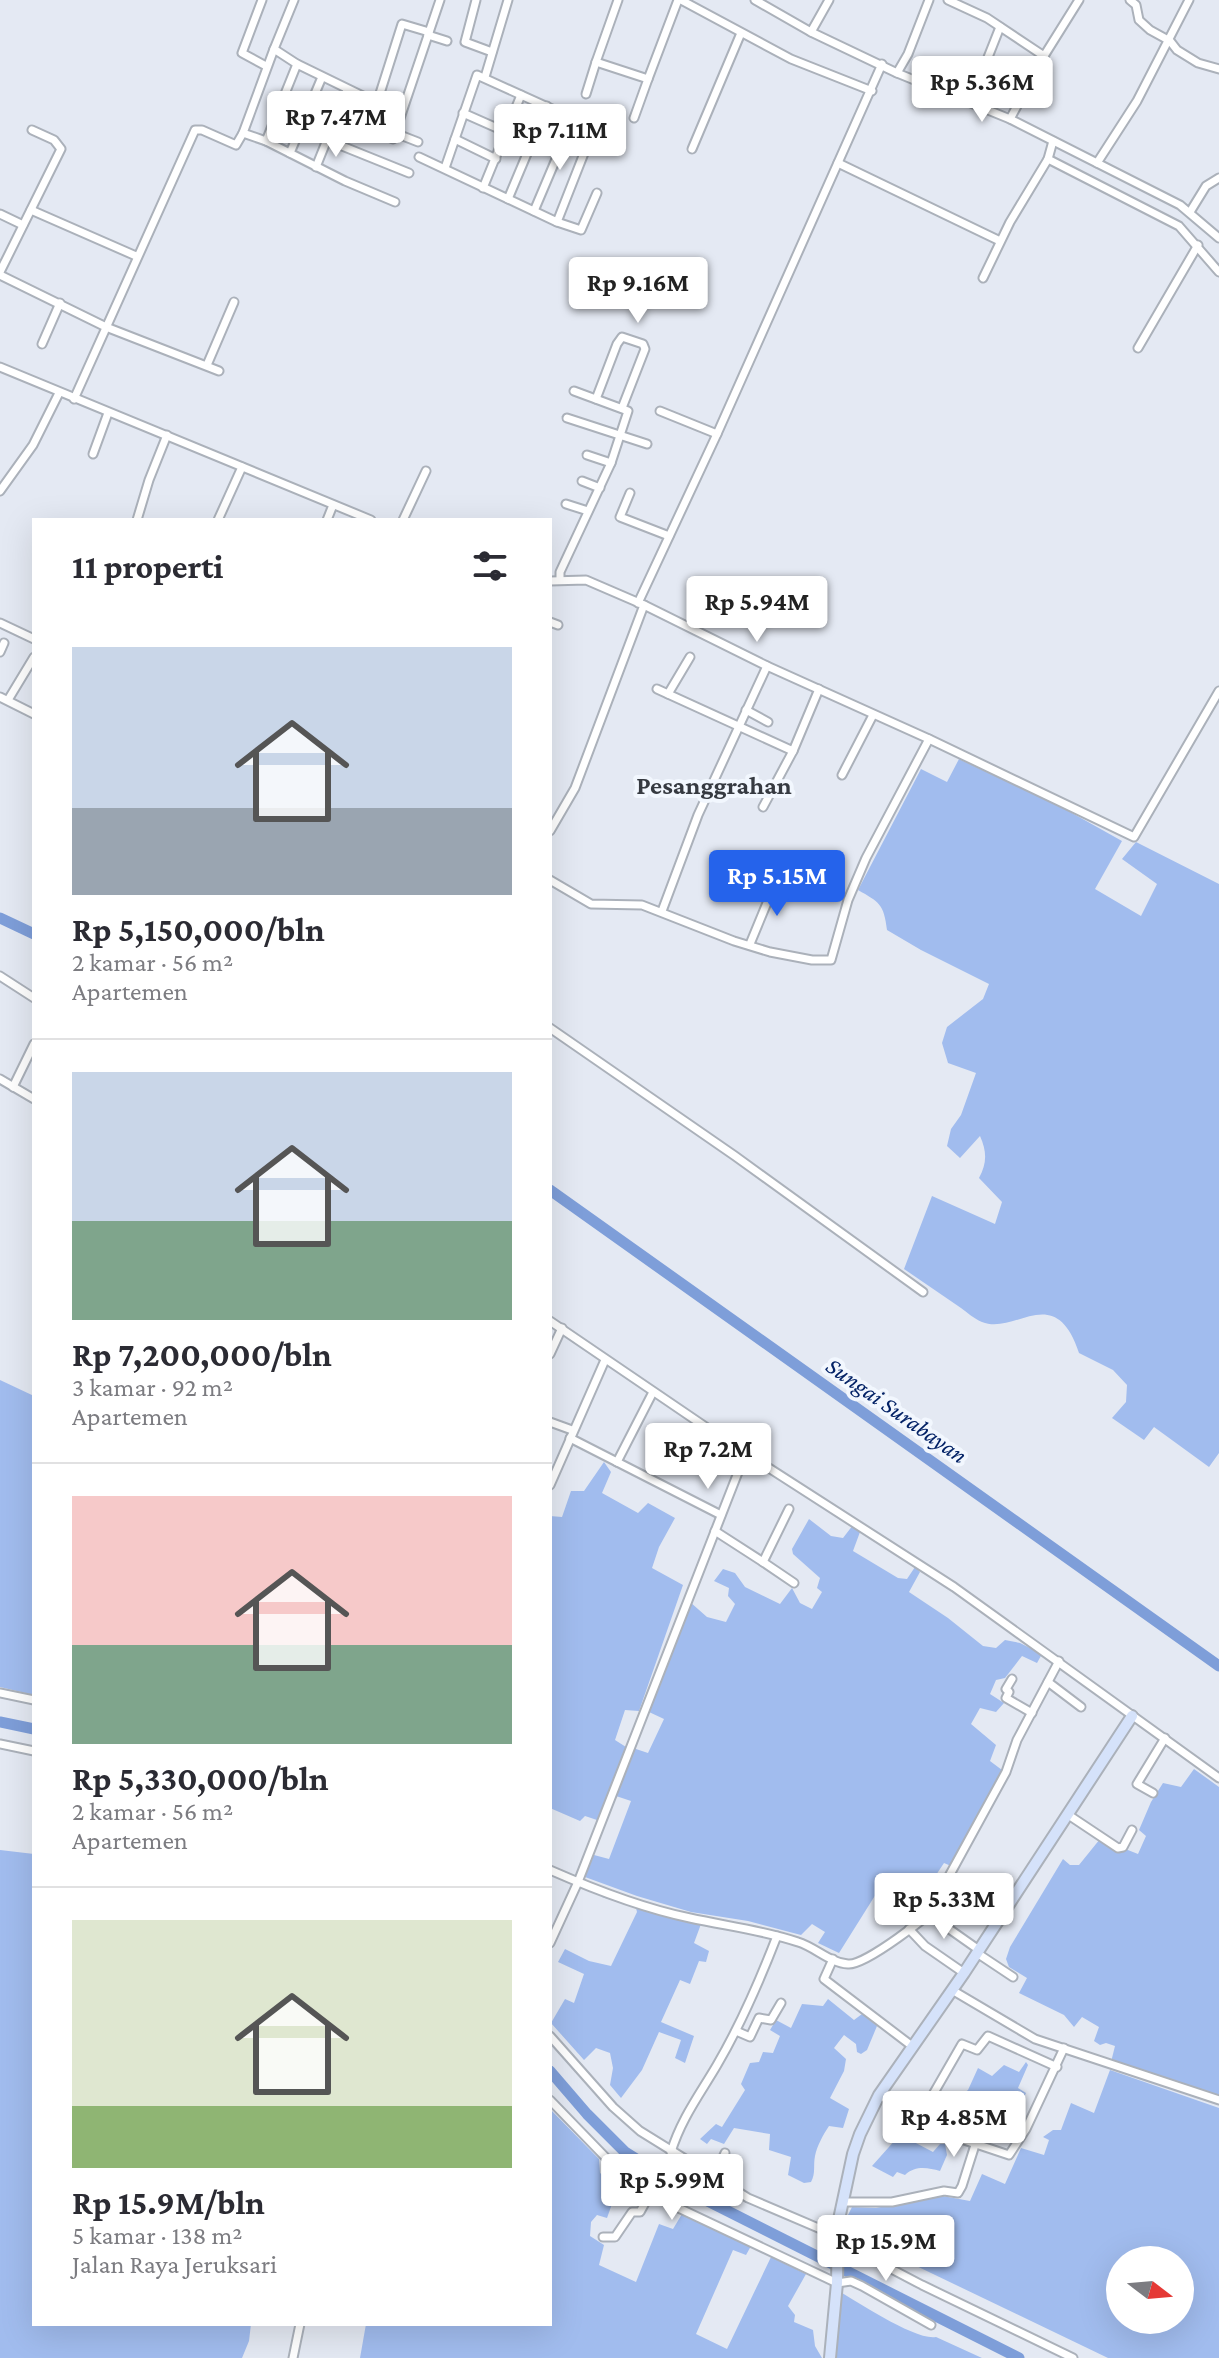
<!DOCTYPE html>
<html lang="id">
<meta charset="utf-8">
<style>
:root{--surface:#fff;--page:#f7f7f7;--text:#2b2b33;--muted:#7c7c81;--line:#e1e1e2;--accent:#2563eb}
body{margin:0;font-family:"Crimson Pro",serif;background:var(--page);color:var(--text);height:100vh;display:flex;flex-direction:column;font-size:30px;white-space:nowrap}
*{box-sizing:border-box;margin:0}
p{font-size:26px;color:var(--muted)}
.icon{flex:none;width:44px;height:44px;fill:none;stroke:currentColor;stroke-width:2;stroke-linecap:round;stroke-linejoin:round}
.map{position:relative;flex:1;overflow:hidden}
.sheet{position:absolute;left:32px;top:518px;width:520px;height:1808px;display:flex;flex-direction:column;background:var(--surface);border-radius:0px;box-shadow:0 8px 32px #0002}
.sheet>*{flex:none}
.needle{width:52px;rotate:106deg}
.tools{position:absolute;left:1106px;top:2246px;display:grid;gap:16px}
.tools a{display:grid;place-items:center;width:88px;height:88px;border-radius:50%;background:var(--surface);box-shadow:0 8px 32px #0002;font-size:40px}
.price{position:absolute;translate:-50% -68px;padding:0 18px;border-radius:8px;background:#fff;color:#222;font-size:26px;line-height:52px;filter:drop-shadow(0 2px 4px #0008)}
.price::after{content:'';position:absolute;left:50%;top:48px;width:24px;height:18px;margin-left:-12px;background:inherit;clip-path:polygon(0 0,100% 0,50% 100%)}
.price.current{background:var(--accent);color:#fff}
ul{padding:0;list-style:none}
li{display:grid;align-content:center;gap:16px;height:424px;padding:0 40px}
li+li{border-top:2px solid var(--line)}
li span{display:grid;place-items:center;height:248px;border-radius:0px;color:#555}
li>.icon{margin-inline-start:auto}
span .icon{width:144px;height:144px;fill:#fffc;stroke-width:1}
li b{font-size:34px}
h2{display:flex;justify-content:space-between;align-items:center;height:96px;padding:0 40px;font-size:34px}
.map>svg:first-child{display:block}
</style>
<div class="map">
<svg width="1219" height="2358" viewBox="0 0 1219 2358">
<rect width="100%" height="100%" fill="#e4e9f3"/>
<g fill="#a1bcee" fill-rule="evenodd">
<path d="M959,759L1063,808L1122,841L1095,889L1141,916L1157,884L1122,859L1136,842L1219,884V1453L1209,1467L1154,1427L1144,1440L1112,1418L1126,1402L1127,1385L1113,1370L1079,1353C1055,1280 1015,1336 982,1322C974,1319 967,1312 961,1308C942,1295 923,1282 904,1269L932,1196L995,1224L1002,1202L979,1178C987,1163 987,1152 980,1136L960,1158L947,1146L951,1129L961,1115L976,1073L948,1063L942,1043L947,1027L983,999L989,984L921,950L887,930C884,904 879,902 858,890L921,769L947,782Z"/>
<polygon points="0,1380 34,1396 34,1695 0,1687"/>
<polygon points="604,1462 611,1472 602,1493 638,1513 648,1503 675,1518 659,1547 652,1568 683,1585 639,1711 625,1710 615,1740 626,1747 597,1820 585,1816 580,1821 550,1808 550,1516 562,1517 571,1491 584,1491"/>
<polygon points="809,1519 831,1536 843,1538 853,1525 860,1532 853,1551 898,1578 907,1579 915,1567 920,1572 909,1592 948,1618 983,1646 996,1648 1005,1640 1020,1643 1042,1654 1037,1663 1022,1656 1005,1678 996,1680 990,1694 1004,1703 996,1712 980,1708 971,1724 996,1745 990,1761 1002,1770 951,1866 944,1863 928,1887 905,1879 890,1895 876,1894 839,1953 818,1943 825,1932 812,1924 801,1935 748,1921 691,1912 637,1896 585,1877 594,1855 609,1859 631,1801 616,1796 633,1748 648,1753 664,1719 649,1712 690,1602 707,1617 726,1622 735,1604 728,1596 729,1588 714,1581 723,1569 735,1573 745,1587 780,1604 792,1588 800,1603 812,1609 822,1592 817,1588 820,1578 793,1554 792,1549"/>
<polygon points="1194,1769 1219,1787 1219,2097 1111,2062 1115,2046 1106,2043 1100,2045 1094,2041 1099,2027 1082,2017 1074,2027 1064,2015 1019,1993 1027,1978 1009,1967 1006,1959 1010,1947 1063,1859 1070,1865 1079,1865 1100,1839 1138,1854 1146,1836 1139,1830 1151,1802 1163,1783 1181,1787"/>
<polygon points="0,1850 34,1854 34,2324 251,2324 249,2341 242,2358 0,2358"/>
<polygon points="605,1892 701,1924 694,1943 709,1951 706,1962 699,1961 690,1984 680,1980 661,2022 694,2036 685,2063 675,2058 681,2040 659,2032 642,2070 621,2098 610,2085 613,2068 610,2053 596,2048 584,2060 551,2023 565,1999 574,2003 584,1974 558,1962 565,1949 589,1961 611,1966 637,1912 636,1908 602,1897"/>
<path d="M828,1999L854,2020L862,2014L877,2026L867,2050L861,2054L857,2052L856,2044L844,2035L834,2048L846,2059L844,2071L830,2098L849,2109L843,2128L829,2126C823,2135 817,2146 815,2156C813,2166 816,2173 811,2182L804,2183L788,2175L791,2157L769,2150L770,2134L734,2128L724,2144L711,2139L707,2144L700,2139L716,2124L722,2127L745,2090L741,2084L750,2063L759,2062L763,2052L773,2053L780,2036L770,2030L776,2020L791,2028L802,2004L823,2006Z"/>
<polygon points="1026,2062 1028,2065 1018,2088 1026,2093 1023,2099 1008,2095 1005,2106 1011,2111 1009,2118 1024,2125 1017,2138 999,2129 993,2135 964,2120 956,2130 942,2121 959,2097 968,2090 978,2068 992,2076 1004,2065 1019,2072"/>
<path d="M1110,2070L1219,2108V2358H1108L906,2261L911,2243L885,2235L880,2244L855,2235L857,2228L847,2217L852,2207L876,2208L937,2195L970,2201L982,2174L1005,2184L1021,2148L1044,2155L1049,2140L1043,2137L1053,2130H1061L1071,2103L1094,2113ZM1120,2260H1180V2320H1120Z"/>
<polygon points="550,2109 599,2159 600,2173 618,2187 607,2218 597,2215 591,2222 590,2236 604,2245 599,2265 636,2282 659,2224 673,2229 682,2214 751,2246 746,2255 733,2250 696,2334 727,2349 771,2257 806,2274 788,2306 795,2315 794,2322 813,2330 815,2346 822,2358 360,2358 366,2324 550,2324"/>
<path d="M905,2129L912,2132V2141L933,2152L940,2144H945L947,2155L940,2171C928,2168 916,2165 905,2175L897,2172L893,2177L872,2166Z"/>
<path d="M837,2290C856,2301 916,2341 936,2337L982,2358H836L833,2356Z"/>
</g>
<g fill="none" stroke-linecap="round" stroke-linejoin="round">
<g stroke="#7e9ed9" stroke-width="11">
<polyline points="0,918 34,934"/>
<polyline points="550,1190 1219,1666"/>
<polyline points="0,1722 34,1729"/>
<polyline points="550,2071 587,2114 625,2152 682,2188 1019,2358"/>
</g>
<defs>
<g id="street">
<polyline points="262,0 242,53 266,66"/>
<polyline points="294,0 274,49 297,64 377,103"/>
<polyline points="476,0 465,42 492,52"/>
<polyline points="618,0 596,62 648,79 634,118"/>
<polyline points="681,0 791,59 872,91"/>
<polyline points="755,0 811,32 897,73 1010,119 1180,205 1219,238"/>
<polyline points="948,0 987,18 1044,56"/>
<polyline points="1130,0 1136,5 1139,20 1150,30 1170,41 1177,50 1198,63 1219,69"/>
<polyline points="811,32 829,0"/>
<polyline points="428,35 447,41"/>
<polyline points="274,49 243,133 266,141 297,64"/>
<polyline points="897,73 908,54 929,0"/>
<polyline points="485,77 508,0"/>
<polyline points="648,79 678,0"/>
<polyline points="586,94 596,62"/>
<polyline points="963,100 979,80 1000,27"/>
<polyline points="463,113 506,132"/>
<polyline points="1010,119 1044,56 1079,0"/>
<polyline points="358,124 393,139 440,0"/>
<polyline points="369,128 402,24 429,32"/>
<polyline points="395,133 418,142"/>
<polyline points="455,139 496,159"/>
<polyline points="327,140 409,173"/>
<polyline points="266,141 345,181 395,202"/>
<polyline points="692,149 741,33"/>
<polyline points="290,153 322,77"/>
<polyline points="419,157 557,222 581,230 597,193"/>
<polyline points="1048,159 1179,226 1219,272"/>
<polyline points="838,163 1000,241"/>
<polyline points="1097,163 1137,101 1189,0"/>
<polyline points="316,167 347,90"/>
<polyline points="445,168 477,75 585,124 592,129 592,133 557,222"/>
<polyline points="483,188 521,95"/>
<polyline points="508,199 547,106"/>
<polyline points="31,210 136,256"/>
<polyline points="534,211 573,119"/>
<polyline points="1190,212 1206,186 1219,178"/>
<polyline points="0,214 23,225"/>
<polyline points="0,272 61,149 54,140 32,130"/>
<polyline points="0,275 106,327 219,371"/>
<polyline points="983,278 1010,222 1048,159 1053,141"/>
<polyline points="42,344 60,303"/>
<polyline points="1138,348 1198,245"/>
<polyline points="207,365 234,302"/>
<polyline points="0,367 371,520"/>
<polyline points="74,399 195,130 202,130 236,145 243,133"/>
<polyline points="596,399 617,344 622,337 643,344 645,349 622,408"/>
<polyline points="660,411 717,434"/>
<polyline points="567,418 647,444"/>
<polyline points="93,454 108,413"/>
<polyline points="587,455 611,463"/>
<polyline points="582,481 600,488"/>
<polyline points="0,491 33,445 59,393"/>
<polyline points="630,493 620,517 669,536"/>
<polyline points="566,504 588,511"/>
<polyline points="137,520 149,480 167,435"/>
<polyline points="218,520 242,467"/>
<polyline points="327,520 333,505"/>
<polyline points="403,520 426,471"/>
<polyline points="560,580 560,572 611,463 628,411 574,391"/>
<polyline points="550,581 586,580 644,605 767,666 929,739 1134,837 1219,691"/>
<polyline points="638,603 717,434 882,64"/>
<polyline points="550,622 558,625"/>
<polyline points="0,623 34,639"/>
<polyline points="0,652 4,643"/>
<polyline points="657,689 793,751"/>
<polyline points="668,694 690,657"/>
<polyline points="0,697 34,714"/>
<polyline points="8,700 34,657"/>
<polyline points="746,710 768,722"/>
<polyline points="842,775 873,715"/>
<polyline points="763,807 793,751 819,689"/>
<polyline points="550,831 575,788 644,605"/>
<polyline points="550,880 591,904 642,905 734,941 770,952 812,960 831,960 848,900 866,858 929,739"/>
<polyline points="662,911 698,815 767,666"/>
<polyline points="750,944 776,881"/>
<polyline points="0,976 34,998"/>
<polyline points="550,1028 735,1156 923,1292"/>
<polyline points="0,1079 34,1099"/>
<polyline points="13,1087 34,1044"/>
<polyline points="550,1321 716,1434 954,1587 1219,1778"/>
<polyline points="550,1354 562,1328"/>
<polyline points="550,1422 572,1430"/>
<polyline points="570,1438 721,1515"/>
<polyline points="617,1462 653,1392"/>
<polyline points="550,1485 605,1360"/>
<polyline points="715,1531 763,1562 789,1509"/>
<polyline points="763,1562 794,1583"/>
<polyline points="1012,1679 1006,1689 1009,1692 1006,1698 1032,1713"/>
<polyline points="1048,1682 1081,1707"/>
<polyline points="0,1693 34,1700"/>
<polyline points="0,1744 34,1751"/>
<polyline points="1153,1793 1137,1784 1165,1738"/>
<polyline points="1067,1814 1118,1848 1123,1847 1132,1830"/>
<path d="M550,1870C591,1888 646,1909 690,1918C726,1926 763,1930 798,1942C815,1947 830,1963 848,1964C865,1966 932,1914 944,1900V1888L948,1878L1006,1772L1017,1740L1059,1661"/>
<polyline points="944,1893 996,1922"/>
<polyline points="928,1914 979,1950"/>
<polyline points="909,1929 925,1946 964,1973"/>
<polyline points="550,1943 578,1882 746,1452"/>
<polyline points="977,1953 1013,1977"/>
<polyline points="833,1959 824,1979 912,2046"/>
<polyline points="952,1990 1035,2039 1219,2100"/>
<polyline points="736,2031 750,2037 759,2018 771,2020 781,2003"/>
<polyline points="550,2036 613,2107 640,2131 748,2198 837,2236"/>
<polyline points="879,2095 964,2140 1009,2155 1026,2129 1064,2048"/>
<polyline points="550,2100 612,2164 646,2189 668,2203 837,2283 851,2281 862,2286 931,2325"/>
<polyline points="920,2117 962,2044 977,2050 988,2036 1057,2067"/>
<path d="M671,2152C681,2119 700,2094 717,2065C741,2024 760,1980 777,1936"/>
<polyline points="714,2177 725,2153"/>
<polyline points="843,2202 892,2202 944,2191 958,2193 962,2186 975,2145"/>
<polyline points="603,2237 615,2237 632,2212 640,2212 651,2192"/>
<polyline points="838,2241 922,2285 1073,2358"/>
<polyline points="293,2358 300,2324"/>
</g>
<polyline id="secondary" points="830,2358 837,2283 838,2224 853,2154 860,2134 879,2095 964,1973 1132,1716"/>
</defs>
<use href="#street" stroke="#abb1ba" stroke-width="11"/>
<use href="#secondary" stroke="#abb1ba" stroke-width="14"/>
<use href="#street" stroke="#fff" stroke-width="7"/>
<use href="#secondary" stroke="#d5e2fa" stroke-width="10"/>
</g>
<g text-anchor="middle" dominant-baseline="central" stroke-width="8" stroke-linejoin="round" paint-order="stroke">
<g font-size="24" font-style="italic" fill="#032266" stroke="#f2f7fe">
<text transform="translate(897 1410) rotate(35)">Sungai Surabayan</text>
</g>
<g font-size="26" font-weight="bold" fill="#363a41" stroke="#f2f7fe">
<text x="714" y="785">Pesanggrahan</text>
</g>
</g>
</svg>
<div class="tools">
<a><svg class="needle" viewBox="-14 -14 28 28"><path d="M0-13l5 13h-10z" fill="#e53935"/><path d="M0 13l5-13h-10z" fill="#7c7c81"/></svg></a>
</div>
<b class="price" style="left:982px;top:124px">Rp 5.36M</b>
<b class="price" style="left:336px;top:159px">Rp 7.47M</b>
<b class="price" style="left:560px;top:172px">Rp 7.11M</b>
<b class="price" style="left:638px;top:325px">Rp 9.16M</b>
<b class="price" style="left:757px;top:644px">Rp 5.94M</b>
<b class="price current" style="left:777px;top:918px">Rp 5.15M</b>
<b class="price" style="left:708px;top:1491px">Rp 7.2M</b>
<b class="price" style="left:944px;top:1941px">Rp 5.33M</b>
<b class="price" style="left:954px;top:2159px">Rp 4.85M</b>
<b class="price" style="left:672px;top:2222px">Rp 5.99M</b>
<b class="price" style="left:886px;top:2283px">Rp 15.9M</b>
<section class="sheet">
<h2>11 properti<svg class="icon" aria-label="filters" viewBox="0 0 24 24"><path d="M4 7h16M4 17h16"/><circle cx="9" cy="7" r="2"/><circle cx="15" cy="17" r="2"/></svg></h2>
<ul>
<li><span style="background:linear-gradient(#c9d6e8 65%,#9aa5b1 0)"><svg class="icon" aria-label="home" viewBox="0 0 24 24"><path d="M3 11l9-7 9 7M6 9v11h12V9"/></svg></span><div><b>Rp 5,150,000/bln</b><p>2 kamar · 56 m²</p><p>Apartemen</p></div></li>
<li><span style="background:linear-gradient(#c9d6e8 60%,#7fa58c 0)"><svg class="icon" aria-label="home" viewBox="0 0 24 24"><path d="M3 11l9-7 9 7M6 9v11h12V9"/></svg></span><div><b>Rp 7,200,000/bln</b><p>3 kamar · 92 m²</p><p>Apartemen</p></div></li>
<li><span style="background:linear-gradient(#f6c9c9 60%,#7fa58c 0)"><svg class="icon" aria-label="home" viewBox="0 0 24 24"><path d="M3 11l9-7 9 7M6 9v11h12V9"/></svg></span><div><b>Rp 5,330,000/bln</b><p>2 kamar · 56 m²</p><p>Apartemen</p></div></li>
<li><span style="background:linear-gradient(#dfe7d0 75%,#8fb573 0)"><svg class="icon" aria-label="home" viewBox="0 0 24 24"><path d="M3 11l9-7 9 7M6 9v11h12V9"/></svg></span><div><b>Rp 15.9M/bln</b><p>5 kamar · 138 m²</p><p>Jalan Raya Jeruksari</p></div></li>
</ul>
</section>
</div>
